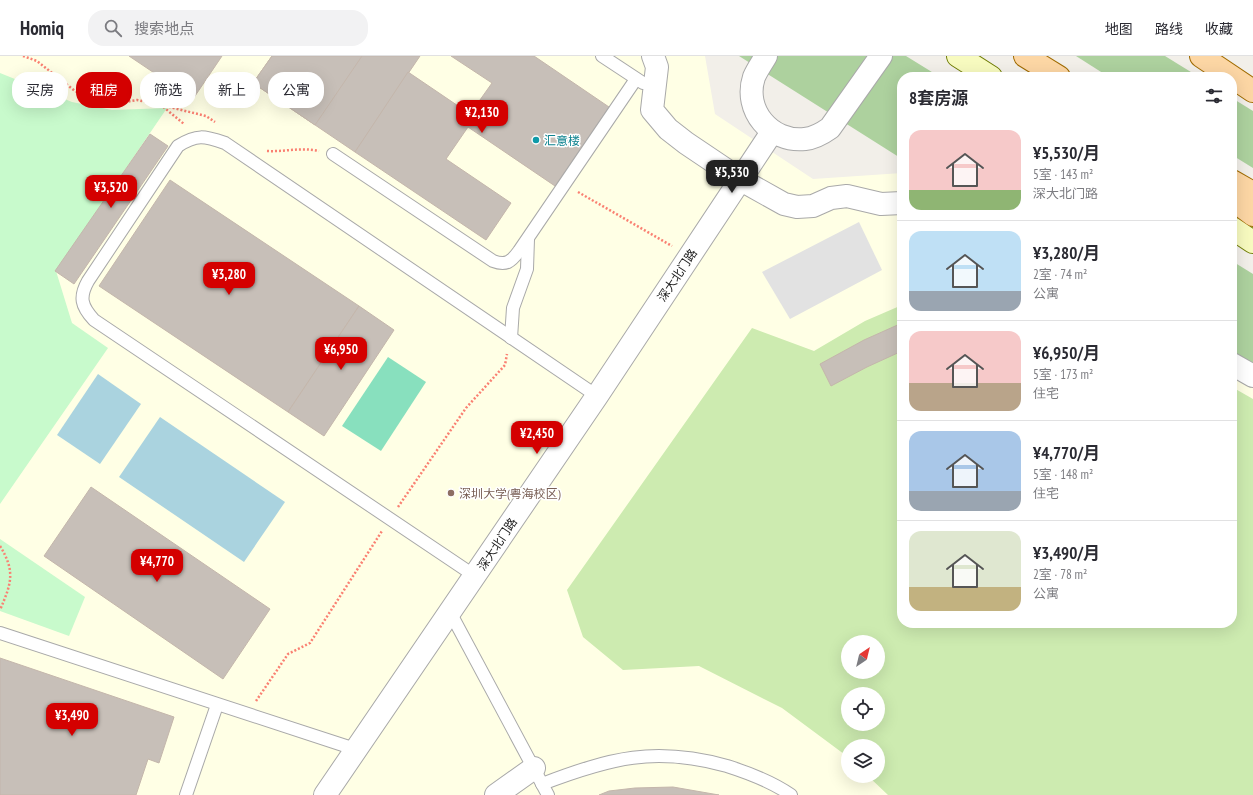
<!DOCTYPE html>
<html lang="zh">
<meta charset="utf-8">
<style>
:root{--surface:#fff;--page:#f2f2f3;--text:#2b2b33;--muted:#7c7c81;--line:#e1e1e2;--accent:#d40000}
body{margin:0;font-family:"PT Sans Narrow","Noto Sans SC",sans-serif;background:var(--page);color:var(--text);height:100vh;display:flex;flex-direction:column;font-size:15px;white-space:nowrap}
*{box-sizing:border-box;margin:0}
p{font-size:13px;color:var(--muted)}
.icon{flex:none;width:22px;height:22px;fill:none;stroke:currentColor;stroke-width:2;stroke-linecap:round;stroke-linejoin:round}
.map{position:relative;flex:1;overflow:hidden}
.sheet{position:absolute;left:897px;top:16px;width:340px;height:556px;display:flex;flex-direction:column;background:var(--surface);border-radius:16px;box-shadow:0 4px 16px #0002}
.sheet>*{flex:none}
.hud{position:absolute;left:12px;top:16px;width:380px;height:36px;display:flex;gap:8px}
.needle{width:26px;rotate:35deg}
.buttons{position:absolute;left:841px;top:579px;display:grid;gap:8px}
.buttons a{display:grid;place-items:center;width:44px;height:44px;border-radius:50%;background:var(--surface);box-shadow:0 4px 16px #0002;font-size:20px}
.price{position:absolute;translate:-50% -34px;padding:0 9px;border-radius:8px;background:var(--accent);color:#fff;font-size:13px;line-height:26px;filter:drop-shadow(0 1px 2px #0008)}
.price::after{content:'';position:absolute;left:50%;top:24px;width:12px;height:9px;margin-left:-6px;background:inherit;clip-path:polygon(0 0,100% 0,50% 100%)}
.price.selected{background:#222;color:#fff}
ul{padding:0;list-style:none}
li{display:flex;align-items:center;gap:12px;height:100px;padding:0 12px}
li+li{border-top:1px solid var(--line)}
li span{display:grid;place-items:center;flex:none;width:112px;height:80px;border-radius:12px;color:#555}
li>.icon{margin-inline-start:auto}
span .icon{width:48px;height:48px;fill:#fffc;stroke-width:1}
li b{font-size:17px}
h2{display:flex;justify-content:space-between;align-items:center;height:48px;padding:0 12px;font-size:17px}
.tag{padding:0 14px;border-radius:16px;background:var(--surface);box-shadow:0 4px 16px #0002;font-size:14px;line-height:36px}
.tag.selected{background:var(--accent);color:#fff}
header{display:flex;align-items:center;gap:24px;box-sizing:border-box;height:56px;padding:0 20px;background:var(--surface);border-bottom:1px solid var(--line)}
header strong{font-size:19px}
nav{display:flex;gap:22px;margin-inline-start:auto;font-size:14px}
.search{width:280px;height:36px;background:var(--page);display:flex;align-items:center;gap:10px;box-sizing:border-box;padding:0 14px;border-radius:16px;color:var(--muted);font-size:15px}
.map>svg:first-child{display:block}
</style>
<header>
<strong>Homiq</strong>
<div class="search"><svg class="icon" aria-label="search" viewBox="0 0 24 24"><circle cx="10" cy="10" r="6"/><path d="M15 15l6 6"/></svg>搜索地点</div>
<nav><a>地图</a><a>路线</a><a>收藏</a></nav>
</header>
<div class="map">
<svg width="1253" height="739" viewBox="0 0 1253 739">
<rect width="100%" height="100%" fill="#f2efe9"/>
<path fill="#ffffe5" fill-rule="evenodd" d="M0,0H705L715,58L813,123L902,117V567H1232V294L1253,306V739H0ZM848,586H878V616H848ZM848,638H878V668H848ZM848,690H878V720H848Z"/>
<path fill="#cdebb0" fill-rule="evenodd" d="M902,249V567H1232V331L1253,343V739H888L868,720H878V690H848V701L782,652L699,610L623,614L583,581L567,534L752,272L814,295L865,265ZM848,586H878V616H848ZM848,638H878V668H848Z"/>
<g fill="#add19e">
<polygon points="739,0 906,0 940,21 902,21 902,103"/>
<polygon points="1076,0 1165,0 1199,21 1109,21"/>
<polygon points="1232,42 1253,55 1253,112 1232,99"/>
<polygon points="1232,205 1253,218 1253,324 1232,311"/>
</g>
<g fill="#c8facc">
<polygon points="0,17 72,46 112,54 167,52 56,215 72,267 108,292 0,448"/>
<polygon points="0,483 85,541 69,580 0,555"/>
</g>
<polygon fill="#88e0be" points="388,301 426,326 381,395 342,370"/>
<polygon fill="#e2e2e2" points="859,166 882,214 790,263 762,216"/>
<g fill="#aad3df">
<polygon points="98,318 141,348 100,408 57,379"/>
<polygon points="160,361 285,446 244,506 119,421"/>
</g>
<g fill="#c7bfb8" stroke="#c4b6ab">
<polygon points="129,0 222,0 193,43"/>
<polygon points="272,0 420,0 355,96 253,27"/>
<polygon points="272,0 362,0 315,69 253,27"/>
<polygon points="451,0 534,0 609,51 555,130 468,71 446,103 511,147 486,184 355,96 408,16 470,58 492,27"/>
<polygon points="150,78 168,90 74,228 55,215"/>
<polygon points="170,124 359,250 288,356 99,230"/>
<polygon points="359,250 394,274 324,380 288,356"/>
<polygon points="902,267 902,295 867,311 831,330 820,308 864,284"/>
<polygon points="91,431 270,553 223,623 44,500"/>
<polygon points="0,602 174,661 159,707 148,703 136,739 0,739"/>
<polygon points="673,731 719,739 599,739 609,735 635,732"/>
</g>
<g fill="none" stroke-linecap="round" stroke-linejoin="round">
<defs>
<g id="lane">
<polyline points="602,0 643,27"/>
<path d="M333,98L493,205C506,210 511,206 519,195L636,23"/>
<polyline points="511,282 513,252 527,213 528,183"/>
<path d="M475,520L94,264C81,250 79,241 88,225L178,90C197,78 204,80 225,87L597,340"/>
<polyline points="450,556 548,739"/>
<polyline points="0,577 355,693"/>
<path d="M542,728C610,702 655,690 727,710C749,717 771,725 791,739"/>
<polyline points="186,739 217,649"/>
</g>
<g id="street">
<polyline points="653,0 657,11 652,54 668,73 686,87 741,124 784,148 797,151 813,150 831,142 847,140 881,148 902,147"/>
<path d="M766,0C762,7 757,14 754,21C743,54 771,87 805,83C815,82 823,77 830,72L881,0"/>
<polyline points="1232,308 1253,320"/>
<polyline points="325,739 597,340 772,76"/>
<polyline points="496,739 534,712"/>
</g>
<g id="secondary">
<polyline points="958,0 991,21"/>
<polyline points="1232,172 1253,186"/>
</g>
<g id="primary">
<polyline points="1025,0 1059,21"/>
<polyline points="1201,0 1253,35"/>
<polyline points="1232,125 1253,137"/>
<polyline points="1232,143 1253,159"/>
</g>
</defs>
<use href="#lane" stroke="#a9a9a9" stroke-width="14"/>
<use href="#street" stroke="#a9a9a9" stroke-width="24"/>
<use href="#secondary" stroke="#707d05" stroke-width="24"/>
<use href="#primary" stroke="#a06b00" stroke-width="24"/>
<g stroke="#fa8072" stroke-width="2.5" stroke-dasharray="2 2" stroke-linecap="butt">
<polyline points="23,0 37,5 75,35 107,49 137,44 161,49 184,68"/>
<polyline points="161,49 206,60 215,66"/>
<path d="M267,95C284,96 301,91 319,95"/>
<polyline points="578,136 672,190"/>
<polyline points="398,451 466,352 505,309 507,298"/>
<path d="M0,490C16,516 11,528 0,554"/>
<polyline points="256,645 288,598 310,587 382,475"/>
</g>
<use href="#lane" stroke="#fff" stroke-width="12"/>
<use href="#street" stroke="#fff" stroke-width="22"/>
<use href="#secondary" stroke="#f7fabf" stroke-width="22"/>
<use href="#primary" stroke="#fcd6a4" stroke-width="22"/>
</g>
<circle fill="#0f9aa8" stroke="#fff" stroke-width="1.5" cx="536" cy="84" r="4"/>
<circle fill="#8d6e63" stroke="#fff" stroke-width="1.5" cx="451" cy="437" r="4"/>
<g text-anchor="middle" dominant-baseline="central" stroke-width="3" stroke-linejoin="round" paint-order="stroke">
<g font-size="12" fill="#0d838f" stroke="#fff" text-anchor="start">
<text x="544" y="84">汇意楼</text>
</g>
<g font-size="12" fill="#222" stroke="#fff">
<text transform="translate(677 219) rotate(-56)">深大北门路</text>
<text transform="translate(497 488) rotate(-56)">深大北门路</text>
</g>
<g font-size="12" fill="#785e54" stroke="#fff" text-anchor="start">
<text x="459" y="437">深圳大学(粤海校区)</text>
</g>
</g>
</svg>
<div class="buttons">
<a><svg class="needle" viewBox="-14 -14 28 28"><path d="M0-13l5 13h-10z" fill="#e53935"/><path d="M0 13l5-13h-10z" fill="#7c7c81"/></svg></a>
<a><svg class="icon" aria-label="locate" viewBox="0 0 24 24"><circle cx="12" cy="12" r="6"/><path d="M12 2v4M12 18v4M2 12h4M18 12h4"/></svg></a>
<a><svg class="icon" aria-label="layers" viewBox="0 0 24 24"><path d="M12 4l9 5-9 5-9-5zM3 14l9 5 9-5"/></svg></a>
</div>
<b class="price" style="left:482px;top:78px">¥2,130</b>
<b class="price selected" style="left:732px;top:138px">¥5,530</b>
<b class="price" style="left:111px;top:153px">¥3,520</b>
<b class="price" style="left:229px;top:240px">¥3,280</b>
<b class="price" style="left:341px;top:315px">¥6,950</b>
<b class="price" style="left:537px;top:399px">¥2,450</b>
<b class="price" style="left:157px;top:527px">¥4,770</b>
<b class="price" style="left:72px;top:681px">¥3,490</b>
<div class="hud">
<a class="tag">买房</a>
<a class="tag selected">租房</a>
<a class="tag">筛选</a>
<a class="tag">新上</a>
<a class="tag">公寓</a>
</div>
<section class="sheet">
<h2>8套房源<svg class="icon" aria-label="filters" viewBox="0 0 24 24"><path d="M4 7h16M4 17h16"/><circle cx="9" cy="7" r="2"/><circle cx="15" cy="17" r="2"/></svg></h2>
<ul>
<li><span style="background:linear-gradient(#f6c9c9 75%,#8fb573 0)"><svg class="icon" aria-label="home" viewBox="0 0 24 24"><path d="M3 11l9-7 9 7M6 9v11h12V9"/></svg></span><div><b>¥5,530/月</b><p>5室 · 143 m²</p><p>深大北门路</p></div></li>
<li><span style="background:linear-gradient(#bfe0f5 75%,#9aa5b1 0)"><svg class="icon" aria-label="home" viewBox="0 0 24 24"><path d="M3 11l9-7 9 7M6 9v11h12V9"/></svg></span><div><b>¥3,280/月</b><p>2室 · 74 m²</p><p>公寓</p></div></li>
<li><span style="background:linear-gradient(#f6c9c9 65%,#b9a48a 0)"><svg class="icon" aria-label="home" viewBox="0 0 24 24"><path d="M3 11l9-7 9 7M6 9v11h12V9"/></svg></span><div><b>¥6,950/月</b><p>5室 · 173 m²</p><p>住宅</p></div></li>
<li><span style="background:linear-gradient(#a9c7e8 75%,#9aa5b1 0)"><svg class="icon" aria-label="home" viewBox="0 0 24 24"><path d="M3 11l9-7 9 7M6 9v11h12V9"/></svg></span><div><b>¥4,770/月</b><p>5室 · 148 m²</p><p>住宅</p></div></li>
<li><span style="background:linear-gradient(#dfe7d0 70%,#c2b280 0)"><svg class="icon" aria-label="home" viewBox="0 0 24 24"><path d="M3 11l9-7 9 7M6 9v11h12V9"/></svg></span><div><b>¥3,490/月</b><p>2室 · 78 m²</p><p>公寓</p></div></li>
</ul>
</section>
</div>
